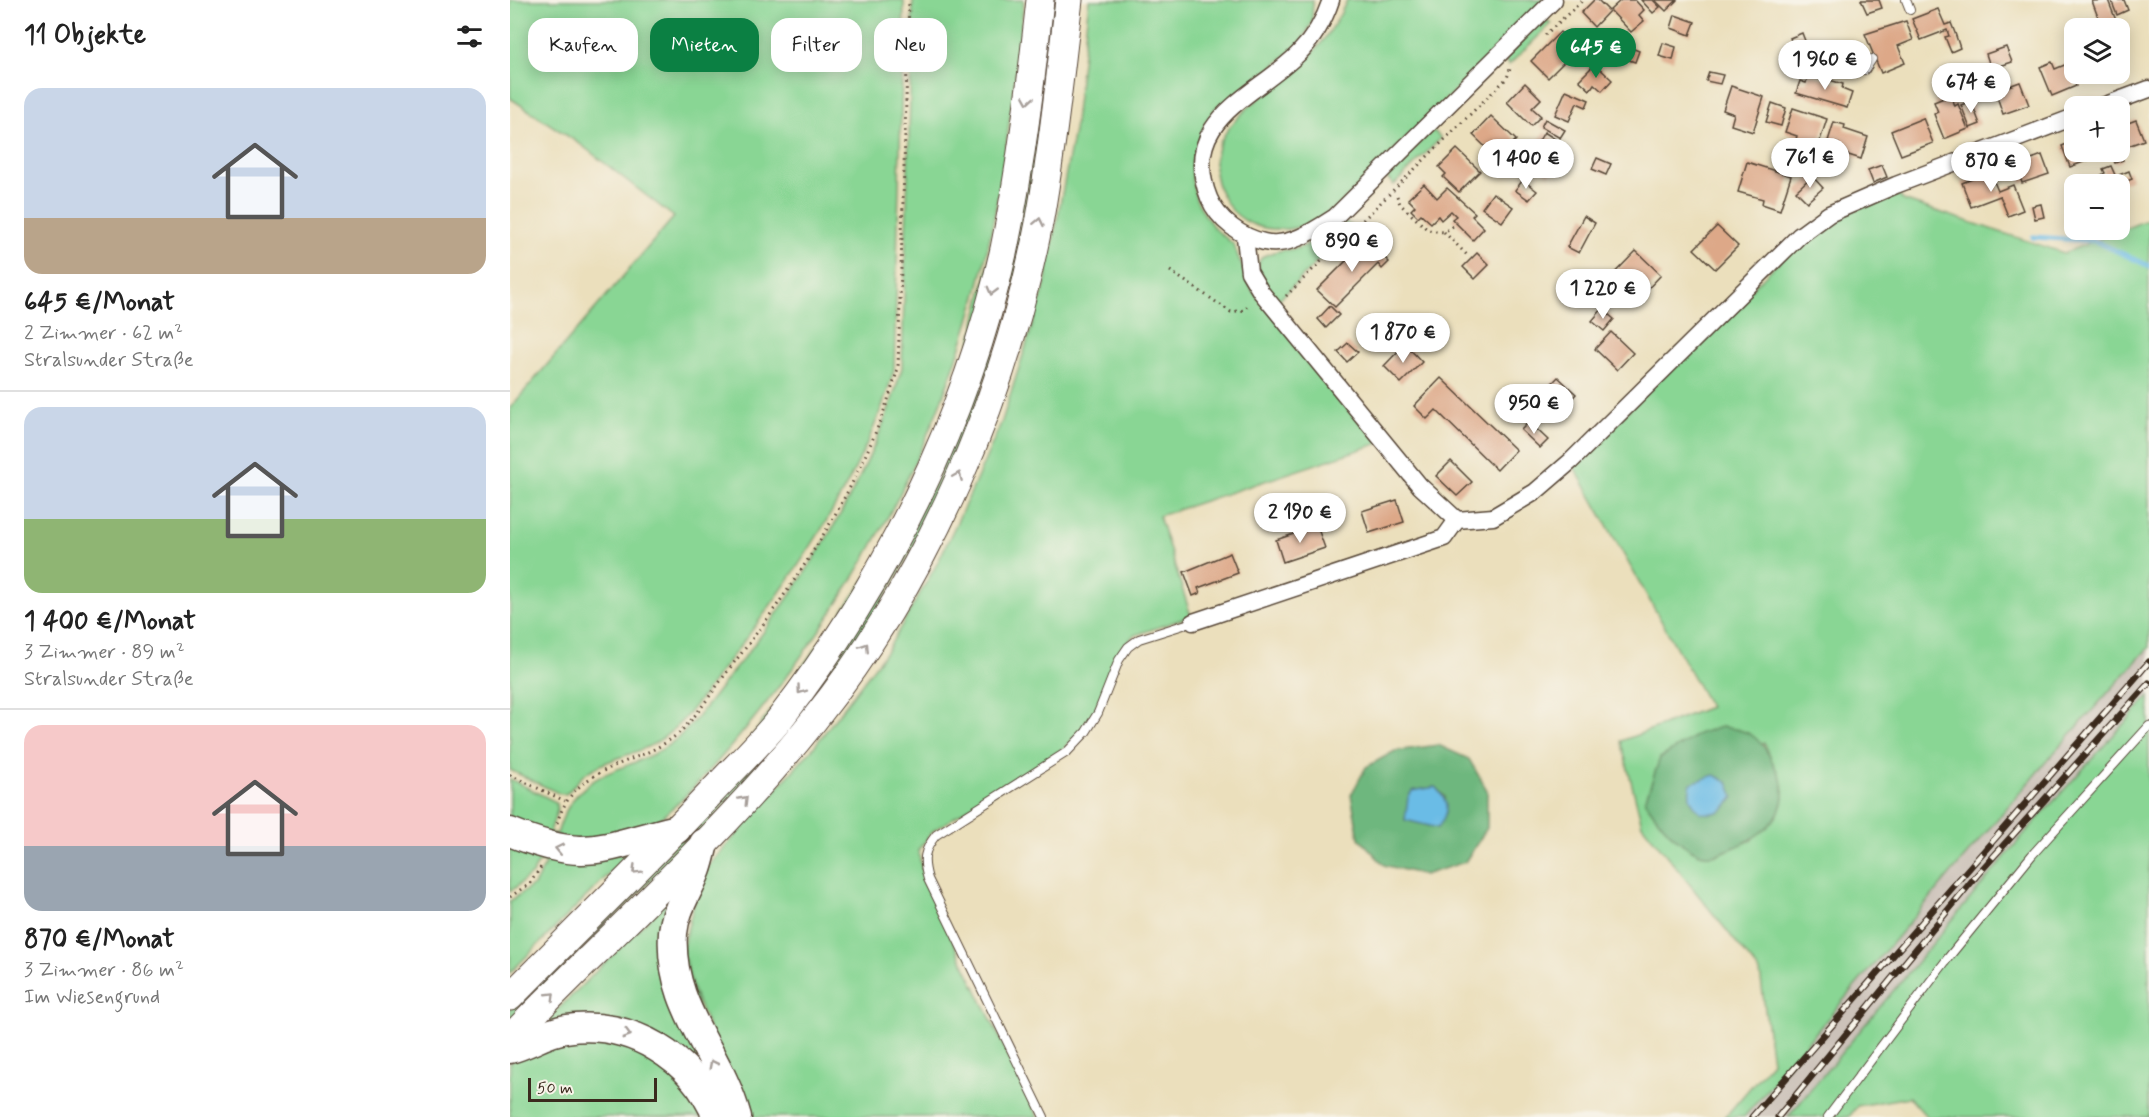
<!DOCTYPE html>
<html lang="de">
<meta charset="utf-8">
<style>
:root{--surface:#fff;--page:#f6f6f6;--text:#222;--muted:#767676;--line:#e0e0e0;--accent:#0b8043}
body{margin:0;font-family:Mynerve,sans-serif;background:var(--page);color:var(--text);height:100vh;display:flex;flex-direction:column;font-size:22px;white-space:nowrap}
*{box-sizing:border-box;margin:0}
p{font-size:20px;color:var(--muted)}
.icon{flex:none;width:33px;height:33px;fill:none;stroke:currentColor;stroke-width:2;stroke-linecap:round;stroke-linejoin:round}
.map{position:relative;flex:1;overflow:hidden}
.drawer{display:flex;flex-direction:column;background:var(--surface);width:510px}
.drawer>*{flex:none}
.banner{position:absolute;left:18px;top:18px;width:570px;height:54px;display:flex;gap:12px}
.fabs{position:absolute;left:1554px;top:18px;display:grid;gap:12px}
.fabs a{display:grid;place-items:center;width:66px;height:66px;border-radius:12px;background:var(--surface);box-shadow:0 3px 15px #0003;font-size:30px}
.scale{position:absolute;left:18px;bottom:15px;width:129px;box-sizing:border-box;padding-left:6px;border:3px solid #3b2a1e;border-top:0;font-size:16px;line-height:21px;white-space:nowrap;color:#3b2a1e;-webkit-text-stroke:4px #f7f3e8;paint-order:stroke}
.price{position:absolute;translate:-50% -51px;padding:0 14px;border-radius:21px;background:#fff;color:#222;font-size:20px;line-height:39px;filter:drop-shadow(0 2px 3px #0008)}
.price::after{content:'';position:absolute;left:50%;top:36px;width:18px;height:14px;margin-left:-9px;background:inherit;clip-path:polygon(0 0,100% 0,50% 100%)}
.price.active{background:var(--accent);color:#fff}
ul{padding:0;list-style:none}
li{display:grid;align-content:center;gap:12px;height:318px;padding:0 24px}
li+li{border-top:2px solid var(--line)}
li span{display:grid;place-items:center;height:186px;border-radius:18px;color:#555}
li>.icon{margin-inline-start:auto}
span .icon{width:108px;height:108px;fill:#fffc;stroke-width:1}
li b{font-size:26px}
h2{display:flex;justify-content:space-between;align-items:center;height:72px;padding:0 24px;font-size:26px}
.chip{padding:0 21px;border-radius:18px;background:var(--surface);box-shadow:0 3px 15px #0003;font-size:21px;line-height:54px}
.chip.active{background:var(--accent);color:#fff}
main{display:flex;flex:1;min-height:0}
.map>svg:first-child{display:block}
</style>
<main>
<section class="drawer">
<h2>11 Objekte<svg class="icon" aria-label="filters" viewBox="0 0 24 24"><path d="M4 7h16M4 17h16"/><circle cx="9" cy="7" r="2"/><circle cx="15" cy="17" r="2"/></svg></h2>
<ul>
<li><span style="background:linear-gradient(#c9d6e8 70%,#b9a48a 0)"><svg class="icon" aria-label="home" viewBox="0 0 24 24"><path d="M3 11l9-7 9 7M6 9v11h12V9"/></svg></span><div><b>645 €/Monat</b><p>2 Zimmer · 62 m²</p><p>Stralsunder Straße</p></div></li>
<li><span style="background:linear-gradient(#c9d6e8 60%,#8fb573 0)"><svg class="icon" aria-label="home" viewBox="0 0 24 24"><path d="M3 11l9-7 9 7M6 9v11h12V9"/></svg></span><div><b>1 400 €/Monat</b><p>3 Zimmer · 89 m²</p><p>Stralsunder Straße</p></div></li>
<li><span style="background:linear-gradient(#f6c9c9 65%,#9aa5b1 0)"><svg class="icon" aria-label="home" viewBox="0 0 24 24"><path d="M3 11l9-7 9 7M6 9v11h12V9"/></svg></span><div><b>870 €/Monat</b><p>3 Zimmer · 86 m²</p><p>Im Wiesengrund</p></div></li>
</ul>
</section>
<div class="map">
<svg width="1639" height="1117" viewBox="0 0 1639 1117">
<rect width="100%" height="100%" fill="#f7f3e8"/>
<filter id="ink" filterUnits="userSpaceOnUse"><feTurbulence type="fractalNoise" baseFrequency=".0167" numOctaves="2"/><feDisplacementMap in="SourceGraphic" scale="12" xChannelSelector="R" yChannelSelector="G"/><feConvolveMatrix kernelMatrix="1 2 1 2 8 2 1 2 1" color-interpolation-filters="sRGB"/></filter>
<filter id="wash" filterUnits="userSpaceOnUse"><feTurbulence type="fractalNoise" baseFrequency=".008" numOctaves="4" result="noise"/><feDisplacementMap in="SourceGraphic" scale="24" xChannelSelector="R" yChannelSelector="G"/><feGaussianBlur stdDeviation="1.35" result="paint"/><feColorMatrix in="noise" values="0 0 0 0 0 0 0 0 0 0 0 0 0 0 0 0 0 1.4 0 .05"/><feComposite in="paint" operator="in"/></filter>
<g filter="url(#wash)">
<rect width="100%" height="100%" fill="#ebdfbc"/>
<polygon fill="#ccc2b9" points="1639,647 1639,696 1514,834 1278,1117 1234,1117 1535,763"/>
<g fill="#89d694" stroke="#628059" stroke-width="1.5" fill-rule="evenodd">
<path d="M0,0H394L384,370C352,481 281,582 210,672C193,695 176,721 153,738C130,755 98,757 75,774C68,779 63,788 56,794H50L0,770V408L164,217L70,144L0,98Z"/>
<path d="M403,0H514C503,98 492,198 467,293C424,451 345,594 242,721C220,748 165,813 136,828C124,834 108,839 95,842C81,846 19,829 0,825V779L46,802L47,811L40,832L47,834C69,756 127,780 175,731C191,714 205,694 220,675C293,585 360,481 392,368Z"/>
<path d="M540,0H549C542,62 533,123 523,184C518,212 515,240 508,267C469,423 404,571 306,699C217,813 102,918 0,1021V1009L160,850L429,477Z"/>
<polygon points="579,0 803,0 802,22 792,41 764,66 705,109 695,123 682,160 682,181 686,199 695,215 704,228 723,244 742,290 870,443 649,516 681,616 623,636 608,654 584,713 570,733 552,750 424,830 408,850 414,881 528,1117 235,1117 170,958 192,873 303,748 378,649 428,562 462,490 492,421 534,289 564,131"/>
<path d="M837,0H1036L829,205C809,220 789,232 763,229C743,228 724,217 714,199C676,131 762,96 799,57C815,40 828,22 837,0Z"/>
<polygon points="1034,19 1042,23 999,65 994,59"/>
<polygon points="923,130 931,138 884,185 875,176"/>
<path d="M1386,191L1393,200L1554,253L1639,219V647L1535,763L1234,1117H1215L1262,1062L1250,972L1132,825L1111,741L1200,707L1063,465L1291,240L1322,220ZM1254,743L1273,786L1242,840L1206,855L1150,758Z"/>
<path d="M832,220L843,226L768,301C759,289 733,261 761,253C772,249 783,251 794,246C808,240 820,229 832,220Z"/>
<polygon points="1639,696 1639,1117 1417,1117 1399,1097 1347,1106 1339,1117 1278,1117 1514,834"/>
<polygon points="0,840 118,855 0,973 0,901 24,885 36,863 29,862 22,874 0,892"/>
<polygon points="160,898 206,1082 170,1054 26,1031"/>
<polygon points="67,1035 144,1051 200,1117 0,1117 0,1063 19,1049"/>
</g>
<g fill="#6eb77e" stroke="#54704e" stroke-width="1.5" fill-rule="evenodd">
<path d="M1211,727C1239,729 1251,737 1263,763C1266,770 1273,780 1273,788C1276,819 1250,836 1225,847C1215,851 1202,858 1190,854C1165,843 1150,823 1135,801L1150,758L1190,733Z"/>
<path d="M928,745L959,759L977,790V828L955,862L914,875L874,865L849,838L841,795L856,767L885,751ZM925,787L935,797L928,828L895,820L902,791Z"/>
</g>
<g fill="#6bbce6" stroke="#537382" stroke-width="1.5">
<path d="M1204,775L1218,782L1224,797C1214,811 1208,815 1191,813C1181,803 1177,797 1181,783Z"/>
<path d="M925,787C940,802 939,811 928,828L895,820L898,797L902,791Z"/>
</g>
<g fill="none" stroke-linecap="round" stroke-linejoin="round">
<polyline stroke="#6bbce6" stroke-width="5" points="1523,237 1585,241 1639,266"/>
</g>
<g id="blocks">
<g fill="#dda888">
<polygon points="1084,0 1088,0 1099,11 1084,27 1071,13"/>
<polygon points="1111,0 1125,0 1134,10 1129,15 1134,21 1121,32 1100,10"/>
<polygon points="1131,0 1143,0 1150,7 1143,13"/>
<polygon points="1145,0 1167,0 1156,11"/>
<polygon points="1351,0 1369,0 1372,8 1357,13"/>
<polygon points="1598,0 1607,23 1592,28 1582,1"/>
<polygon points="1601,0 1614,0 1618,10 1607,15"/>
<polygon points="1428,9 1435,25 1441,23 1445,33 1450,48 1441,52 1435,37 1439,36 1437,30 1411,40 1402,19"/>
<polygon points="1165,15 1185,22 1180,35 1161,28"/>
<polygon points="1396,21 1403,40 1388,46 1395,63 1371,73 1355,34"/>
<polygon points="1050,32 1067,49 1038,78 1021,61"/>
<polygon points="1292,33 1297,46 1286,51 1280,38"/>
<polygon points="1153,43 1166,47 1163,60 1149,56"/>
<polygon points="1114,45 1129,51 1125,62 1110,57"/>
<polygon points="1496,47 1502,62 1481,69 1476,54"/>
<polygon points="1542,62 1545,69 1557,64 1566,86 1542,96 1530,67"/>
<polygon points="1085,64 1102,80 1092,91 1084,84 1080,90 1069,80"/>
<polygon points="1199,72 1213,75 1210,84 1196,81"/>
<polygon points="1299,74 1333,84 1332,89 1342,93 1337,108 1286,93 1290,81 1296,83"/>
<polygon points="1510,82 1519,105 1493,114 1485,91"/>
<polygon points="1015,83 1031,99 1022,108 1031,116 1021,126 997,102"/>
<polygon points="1221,86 1254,97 1243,132 1221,125 1224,114 1213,110"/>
<polygon points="1056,90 1079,100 1076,107 1067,103 1059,121 1045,115"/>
<polygon points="1441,95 1445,106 1448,104 1458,129 1434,139 1424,114 1428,112 1424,102"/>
<polygon points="1461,101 1470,124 1460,128 1451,105"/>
<polygon points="1262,103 1276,108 1271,126 1256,122"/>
<polygon points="1283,108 1317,119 1305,156 1283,149 1287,136 1275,132"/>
<polygon points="981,116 1006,140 997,149 1004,156 995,166 963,135"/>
<polygon points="1413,118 1423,143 1391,155 1381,131"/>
<polygon points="1035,119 1055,130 1050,138 1031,127"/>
<polygon points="1626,120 1634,140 1610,149 1610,126"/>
<polygon points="1324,122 1335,125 1334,129 1358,137 1351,159 1326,151 1329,144 1318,141"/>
<polygon points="1034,132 1045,139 1041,144 1052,151 1046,159 1049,161 1039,175 1018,160"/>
<polygon points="1564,141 1564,152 1585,152 1587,157 1560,167 1552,146"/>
<polygon points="947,149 970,171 949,192 933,177 936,174 929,167"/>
<polygon points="1600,152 1610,152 1613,160 1605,163"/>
<polygon points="1532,155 1539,174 1512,183 1506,165"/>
<polygon points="1087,158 1101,164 1096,175 1082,169"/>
<polygon points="1237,162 1281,176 1270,210 1252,204 1253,199 1228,192"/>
<polygon points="1372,165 1377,177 1363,183 1358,170"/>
<polygon points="1601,166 1609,184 1593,184 1590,176 1595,173 1593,169"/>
<polygon points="1619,171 1622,179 1612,183 1609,175"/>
<polygon points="1480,172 1488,191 1503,185 1513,210 1498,216 1490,196 1461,207 1452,183"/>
<polygon points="1302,176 1313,188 1297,202 1286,191"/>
<polygon points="1013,180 1027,191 1019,200 1005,190"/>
<polygon points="914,184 927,198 937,188 965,213 962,216 974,228 963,240 942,219 946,216 941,211 931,220 928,216 921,223 911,214 908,217 901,210 905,206 898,199"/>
<polygon points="983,193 1003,207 992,222 972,208"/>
<polygon points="1531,204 1534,217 1525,219 1522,206"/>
<polygon points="1074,216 1085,223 1069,253 1057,247"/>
<polygon points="1207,226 1228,246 1205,269 1184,249"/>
<polygon points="857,240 879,262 872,269 868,264 825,307 807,290"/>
<polygon points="1126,251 1151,275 1134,293 1128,287 1109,307 1089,289"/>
<polygon points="967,253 979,265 965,279 953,267"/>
<polygon points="820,306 829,315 816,328 808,319"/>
<polygon points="1092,309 1104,319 1094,331 1082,321"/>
<polygon points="1101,332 1123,353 1107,370 1085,349"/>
<polygon points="838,343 848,352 837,362 828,352"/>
<polygon points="895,344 912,362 891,383 874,366"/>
<polygon points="1048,377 1066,394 1041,420 1023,403"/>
<polygon points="931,378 1006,450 987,470 926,410 917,419 904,406"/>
<polygon points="1019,422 1038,440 1030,448 1011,430"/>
<polygon points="941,461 962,482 947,496 926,476"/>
<polygon points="887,500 894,522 859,533 852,511"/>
<polygon points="807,526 815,548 773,562 766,540"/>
<polygon points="720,553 728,573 688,588 690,593 683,596 674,572"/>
</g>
</g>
</g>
<g filter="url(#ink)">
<use href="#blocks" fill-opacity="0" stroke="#554536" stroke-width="1.5"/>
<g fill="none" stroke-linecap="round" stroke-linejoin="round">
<defs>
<g id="service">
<polyline points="1396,0 1400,10"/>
<polyline points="1355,70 1362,59"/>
<path d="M534,1117L418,879C412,859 414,850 426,835L557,752L576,732L588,713L609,660L618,647L629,639L683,622"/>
<polyline points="1318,1117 1438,958 1522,855 1639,726"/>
</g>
<g id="minor">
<path d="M821,0C814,21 804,38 788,54C745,97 668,120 699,198C708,220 731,237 754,242C779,248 805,230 825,217L1044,0"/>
<polyline points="1593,106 1639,89"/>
<polyline points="735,237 739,272 751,292 910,486 947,520"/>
<polyline points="683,622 934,538 947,520 983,517 1025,492 1061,461 1289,236 1319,214 1386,185 1564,117"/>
</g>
<g id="trunk">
<path d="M0,997C67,929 136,862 201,793C223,769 248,746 269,720C376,582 456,420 494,249C511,167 521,83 530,0"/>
<path d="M0,1038C102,933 213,835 304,720C418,577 496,398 530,218C543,146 550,73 559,0"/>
</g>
<g id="motorway">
<path d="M0,832C78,864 91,847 167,829"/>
<path d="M194,843C192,851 190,861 187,869C179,891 165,909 163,933C158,1007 209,1051 227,1117"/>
<path d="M0,1049C19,1044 36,1032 56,1029C120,1019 183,1058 207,1117"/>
</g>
</defs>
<use href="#service" stroke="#554536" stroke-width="10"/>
<use href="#minor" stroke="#554536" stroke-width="19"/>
<use href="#trunk" stroke="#554536" stroke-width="29"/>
<use href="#motorway" stroke="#554536" stroke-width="31"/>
<g stroke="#554536" stroke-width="3" stroke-dasharray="1.5 4.5" stroke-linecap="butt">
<polyline points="1035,35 1073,0"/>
<polyline points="887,196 890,204 918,230 934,232 946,224"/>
<polyline points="934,232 958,256"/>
<polyline points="660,271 721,312 734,310 739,304"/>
<polyline points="776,296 997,78 1001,66"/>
<polyline points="0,775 55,801"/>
<path d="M47,823C67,757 135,770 176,726C193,707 207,685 223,664C292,576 357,477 388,368L399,0"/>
<polyline points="0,897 20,883 31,867"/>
</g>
<use href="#service" stroke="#fff" stroke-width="8"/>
<use href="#minor" stroke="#fff" stroke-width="16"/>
<use href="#trunk" stroke="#fff" stroke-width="27"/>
<use href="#motorway" stroke="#fff" stroke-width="28"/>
<defs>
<g id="rail">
<polyline points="1242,1117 1639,662"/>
<polyline points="1268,1117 1467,875 1639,683"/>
</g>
</defs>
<use href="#rail" stroke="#3b2a1e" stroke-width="7"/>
<use href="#rail" stroke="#f7f3e8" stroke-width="4.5" stroke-dasharray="14" stroke-linecap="butt"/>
</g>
<defs><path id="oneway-chevron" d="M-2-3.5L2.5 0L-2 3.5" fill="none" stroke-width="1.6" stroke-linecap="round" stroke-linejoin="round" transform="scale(1.5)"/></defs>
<g stroke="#a79f9a">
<use href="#oneway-chevron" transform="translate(518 100) rotate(99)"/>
<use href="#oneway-chevron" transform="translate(529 222) rotate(-78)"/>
<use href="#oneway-chevron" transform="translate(482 291) rotate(105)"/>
<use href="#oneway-chevron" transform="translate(448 476) rotate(-67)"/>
<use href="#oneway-chevron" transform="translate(355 647) rotate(-57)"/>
<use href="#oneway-chevron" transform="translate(291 690) rotate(126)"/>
<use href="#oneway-chevron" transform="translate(234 800) rotate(-46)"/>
<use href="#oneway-chevron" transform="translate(49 849) rotate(-168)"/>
<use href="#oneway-chevron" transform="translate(126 870) rotate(135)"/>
<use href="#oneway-chevron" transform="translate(41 996) rotate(-45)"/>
<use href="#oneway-chevron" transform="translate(117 1034) rotate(16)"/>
<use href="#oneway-chevron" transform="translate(203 1064) rotate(-117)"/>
</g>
</g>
</svg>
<div class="fabs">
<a><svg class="icon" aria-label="layers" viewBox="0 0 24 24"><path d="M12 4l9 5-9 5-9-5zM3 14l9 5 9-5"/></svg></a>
<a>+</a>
<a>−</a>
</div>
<div class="scale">50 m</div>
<b class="price active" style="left:1086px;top:79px">645 €</b>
<b class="price" style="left:1315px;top:91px">1 960 €</b>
<b class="price" style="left:1461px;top:114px">674 €</b>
<b class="price" style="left:1300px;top:189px">761 €</b>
<b class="price" style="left:1016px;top:190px">1 400 €</b>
<b class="price" style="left:1481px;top:193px">870 €</b>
<b class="price" style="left:842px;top:273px">890 €</b>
<b class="price" style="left:1093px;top:320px">1 220 €</b>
<b class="price" style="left:893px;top:364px">1 870 €</b>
<b class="price" style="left:1024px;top:435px">950 €</b>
<b class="price" style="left:790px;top:544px">2 190 €</b>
<div class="banner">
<a class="chip">Kaufen</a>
<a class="chip active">Mieten</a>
<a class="chip">Filter</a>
<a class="chip">Neu</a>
</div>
</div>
</main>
